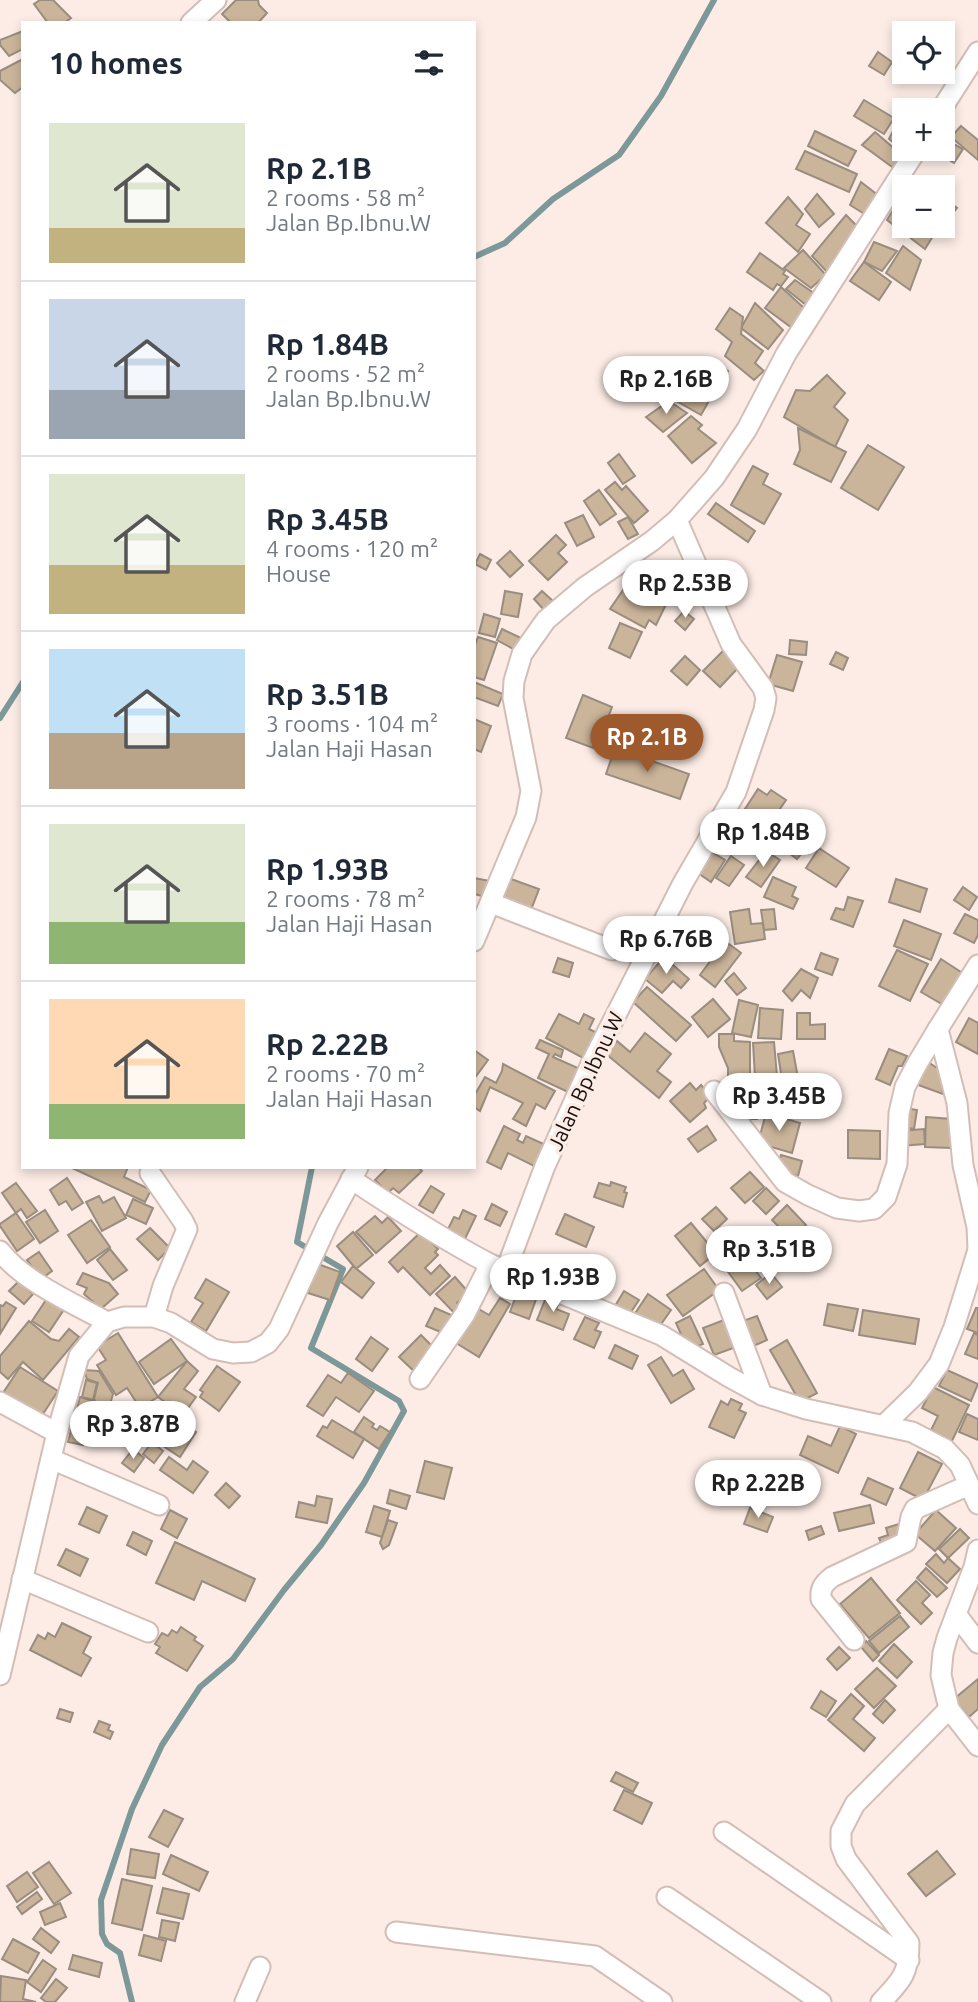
<!DOCTYPE html>
<meta charset="utf-8">
<style>
:root{--surface:#fff;--page:#f2f2f3;--text:#1f2937;--muted:#747a83;--line:#e0e1e3;--accent:#9e592d}
body{margin:0;font-family:Ubuntu,sans-serif;background:var(--page);color:var(--text);height:100vh;display:flex;flex-direction:column;font-size:26px;white-space:nowrap}
*{box-sizing:border-box;margin:0}
p{font-size:23px;color:var(--muted)}
.icon{flex:none;width:38px;height:38px;fill:none;stroke:currentColor;stroke-width:2;stroke-linecap:round;stroke-linejoin:round}
.map{position:relative;flex:1;overflow:hidden}
.sheet{position:absolute;left:21px;top:21px;width:455px;height:1148px;display:flex;flex-direction:column;background:var(--surface);border-radius:0px;box-shadow:0 4px 10px #0003}
.sheet>*{flex:none}
.fabs{position:absolute;left:892px;top:21px;display:grid;gap:14px}
.fabs a{display:grid;place-items:center;width:63px;height:63px;border-radius:0px;background:var(--surface);box-shadow:0 4px 10px #0003;font-size:35px}
.price{position:absolute;translate:-50% -60px;padding:0 16px;border-radius:24px;background:#fff;color:#222;font-size:23px;line-height:46px;filter:drop-shadow(0 2px 4px #0008)}
.price::after{content:'';position:absolute;left:50%;top:42px;width:21px;height:16px;margin-left:-10px;background:inherit;clip-path:polygon(0 0,100% 0,50% 100%)}
.price.selected{background:var(--accent);color:#fff}
ul{padding:0;list-style:none}
li{display:flex;align-items:center;gap:21px;height:175px;padding:0 28px}
li+li{border-top:2px solid var(--line)}
li span{display:grid;place-items:center;flex:none;width:196px;height:140px;border-radius:0px;color:#555}
li>.icon{margin-inline-start:auto}
span .icon{width:84px;height:84px;fill:#fffc;stroke-width:1}
li b{font-size:30px}
h2{display:flex;justify-content:space-between;align-items:center;height:84px;padding:0 28px;font-size:30px}
.map>svg:first-child{display:block}
</style>
<div class="map">
<svg width="978" height="2002" viewBox="0 0 978 2002">
<rect width="100%" height="100%" fill="#fcece5"/>
<g fill="none" stroke-linecap="round" stroke-linejoin="round">
<g stroke="#7c9898" stroke-width="6">
<polyline points="474,257 505,243 553,199 619,155 661,96 714,0"/>
<polyline points="0,718 23,682"/>
<polyline points="132,2002 120,1953 107,1944 102,1934 101,1900 132,1809 162,1745 200,1687 233,1659 284,1590 321,1545 364,1483 404,1411 399,1401 311,1348 343,1269 297,1242 312,1167"/>
</g>
</g>
<g fill="#cab49a" stroke="#998d7f" stroke-width="2">
<polygon points="40,0 53,0 71,18 64,23 48,23 34,4"/>
<polygon points="236,0 258,0 259,5 267,13 258,23 231,23 222,14"/>
<polygon points="23,31 23,49 9,56 0,45 0,40"/>
<polygon points="905,50 905,72 919,72 912,80 892,64"/>
<polygon points="878,52 892,62 884,75 869,66"/>
<polygon points="23,59 23,87 15,93 0,80 0,71"/>
<polygon points="903,99 919,105 915,110 905,110 905,117 895,112"/>
<polygon points="864,100 894,118 884,134 854,116"/>
<polygon points="899,119 905,122 905,145 902,149 889,139"/>
<polygon points="961,126 978,140 978,160 951,137"/>
<polygon points="815,131 856,151 848,166 808,146"/>
<polygon points="875,132 904,157 895,169 862,145"/>
<polygon points="943,138 963,149 954,163 930,149 943,149"/>
<polygon points="805,151 857,174 849,192 796,169"/>
<polygon points="861,182 879,196 866,215 850,205"/>
<polygon points="817,194 834,214 819,227 805,209"/>
<polygon points="788,197 803,214 796,225 810,234 798,252 766,223"/>
<polygon points="901,197 905,201 905,226 935,226 938,228 925,249 887,220"/>
<polygon points="943,197 957,208 943,225"/>
<polygon points="846,215 859,228 828,273 812,256"/>
<polygon points="874,242 897,251 882,271 864,262"/>
<polygon points="903,246 921,260 910,290 886,273"/>
<polygon points="803,250 826,275 811,288 784,268"/>
<polygon points="760,253 785,271 783,274 788,277 781,286 777,284 773,290 747,272"/>
<polygon points="864,262 891,282 879,300 850,281"/>
<polygon points="795,280 815,294 806,305 786,289"/>
<polygon points="781,287 804,308 792,328 765,308"/>
<polygon points="755,303 783,330 768,349 741,328"/>
<polygon points="730,308 743,317 741,334 763,351 755,363 764,371 754,380 725,356 732,342 716,329"/>
<polygon points="711,359 728,371 717,390 695,375"/>
<polygon points="681,370 714,392 701,415 664,394"/>
<polygon points="827,375 845,393 834,407 848,420 835,447 784,417 796,390 810,391"/>
<polygon points="669,401 687,413 663,432 646,417"/>
<polygon points="691,416 702,425 698,429 716,443 692,463 668,436"/>
<polygon points="798,428 846,452 831,482 794,464 800,450"/>
<polygon points="868,445 904,467 878,510 841,488"/>
<polygon points="619,454 635,476 623,484 608,463"/>
<polygon points="753,466 768,474 763,484 781,494 764,524 731,505"/>
<polygon points="615,482 622,490 626,486 648,511 634,523 605,490"/>
<polygon points="599,490 616,514 600,525 584,501"/>
<polygon points="716,503 755,531 748,542 708,514"/>
<polygon points="583,515 594,537 577,546 565,523"/>
<polygon points="628,517 638,534 628,539 618,522"/>
<polygon points="556,535 566,545 558,553 567,562 548,580 529,561"/>
<polygon points="510,551 523,565 510,577 497,563"/>
<polygon points="480,554 491,560 486,570 475,564"/>
<polygon points="632,577 656,587 661,583 673,590 656,625 649,620 645,628 610,609"/>
<polygon points="505,591 522,594 518,617 501,614"/>
<polygon points="542,591 553,601 544,610 534,599"/>
<polygon points="684,611 694,619 685,630 675,621"/>
<polygon points="484,614 500,619 495,637 479,633"/>
<polygon points="620,623 642,632 630,658 609,648"/>
<polygon points="502,629 521,638 515,650 497,640"/>
<polygon points="478,637 497,643 484,680 474,677 474,648"/>
<polygon points="790,640 807,642 806,655 789,654"/>
<polygon points="723,651 739,667 720,687 703,671"/>
<polygon points="836,652 848,658 843,670 830,664"/>
<polygon points="777,655 802,662 793,691 768,684"/>
<polygon points="685,656 700,670 687,685 671,671"/>
<polygon points="474,682 503,694 498,706 474,697"/>
<polygon points="583,695 612,707 596,749 566,738"/>
<polygon points="474,719 491,726 481,752 474,749"/>
<polygon points="615,748 689,774 680,799 606,774"/>
<polygon points="758,789 767,795 771,790 786,800 769,825 745,809"/>
<polygon points="778,821 791,831 788,835 805,849 797,859 767,836"/>
<polygon points="819,848 849,868 836,887 806,868"/>
<polygon points="766,851 780,860 761,887 746,877"/>
<polygon points="712,852 725,860 711,882 698,873"/>
<polygon points="731,856 744,865 729,886 716,878"/>
<polygon points="773,877 796,887 792,896 798,899 793,909 764,897"/>
<polygon points="474,878 490,881 486,897 474,894"/>
<polygon points="511,879 539,889 529,915 501,905"/>
<polygon points="896,879 927,889 920,912 889,902"/>
<polygon points="963,887 977,897 969,910 954,900"/>
<polygon points="848,897 863,901 853,927 831,919 836,908 844,910"/>
<polygon points="749,909 751,924 763,923 765,939 735,944 730,912"/>
<polygon points="774,909 776,929 764,930 761,910"/>
<polygon points="965,914 978,920 978,935 974,943 954,933"/>
<polygon points="904,920 941,934 931,960 894,946"/>
<polygon points="725,941 741,953 715,987 700,975"/>
<polygon points="897,950 928,964 910,1001 879,986"/>
<polygon points="821,953 838,959 832,975 815,969"/>
<polygon points="664,957 689,979 681,988 673,981 662,993 645,979"/>
<polygon points="558,958 573,963 569,977 553,972"/>
<polygon points="941,959 964,974 945,1006 921,992"/>
<polygon points="801,969 818,978 810,998 801,990 792,1001 783,991"/>
<polygon points="734,973 746,988 737,995 725,981"/>
<polygon points="647,987 691,1025 676,1041 633,1002"/>
<polygon points="713,999 730,1019 708,1037 692,1017"/>
<polygon points="739,1000 758,1005 751,1037 732,1033"/>
<polygon points="760,1008 783,1010 781,1039 758,1038"/>
<polygon points="797,1013 810,1013 810,1025 825,1024 825,1039 797,1039"/>
<polygon points="559,1014 579,1024 584,1014 594,1019 589,1029 597,1033 583,1058 546,1038"/>
<polygon points="969,1018 978,1023 978,1054 956,1042"/>
<polygon points="645,1033 671,1054 657,1071 671,1082 659,1098 606,1054 617,1041 630,1052"/>
<polygon points="719,1034 734,1034 734,1041 750,1042 750,1091 756,1091 757,1119 738,1119 738,1098 728,1098 728,1068 719,1047"/>
<polygon points="540,1040 563,1050 561,1057 555,1054 553,1057 580,1069 570,1093 538,1078 549,1054 536,1048"/>
<polygon points="774,1042 777,1076 755,1077 753,1043"/>
<polygon points="889,1049 907,1056 902,1066 898,1066 890,1085 876,1079"/>
<polygon points="474,1050 488,1060 474,1079"/>
<polygon points="793,1051 798,1078 782,1080 778,1054"/>
<polygon points="925,1060 940,1070 943,1094 910,1082"/>
<polygon points="503,1064 555,1091 545,1109 536,1104 526,1126 513,1119 523,1103 490,1087 480,1111 474,1107 474,1096 485,1077 496,1083 502,1071"/>
<polygon points="690,1083 696,1090 701,1085 711,1096 704,1103 706,1108 690,1122 670,1101"/>
<polygon points="905,1108 917,1110 914,1129 902,1127"/>
<polygon points="766,1113 800,1123 792,1153 758,1143"/>
<polygon points="926,1117 952,1119 951,1148 925,1147"/>
<polygon points="504,1126 520,1134 517,1140 523,1143 526,1136 548,1146 538,1168 508,1153 501,1169 487,1162"/>
<polygon points="707,1126 716,1140 698,1152 688,1139"/>
<polygon points="924,1129 925,1144 900,1146 900,1131"/>
<polygon points="848,1130 880,1131 880,1159 848,1158"/>
<polygon points="781,1155 802,1161 798,1176 777,1170"/>
<polygon points="70,1167 128,1167 124,1177 151,1190 145,1202"/>
<polygon points="385,1167 418,1167 422,1171 399,1193 393,1188 388,1193 375,1180 386,1169"/>
<polygon points="750,1172 764,1187 745,1203 731,1188"/>
<polygon points="67,1178 83,1203 72,1210 66,1201 59,1205 50,1190"/>
<polygon points="611,1182 626,1187 624,1192 627,1193 623,1207 594,1197 599,1183 610,1186"/>
<polygon points="16,1183 37,1211 27,1218 21,1209 16,1213 2,1193"/>
<polygon points="431,1186 444,1194 433,1213 419,1205"/>
<polygon points="766,1188 779,1201 766,1214 753,1201"/>
<polygon points="99,1196 103,1203 114,1197 126,1218 102,1231 86,1202"/>
<polygon points="133,1199 153,1208 146,1224 126,1215"/>
<polygon points="492,1204 507,1212 500,1226 485,1219"/>
<polygon points="787,1205 806,1225 791,1239 772,1220"/>
<polygon points="716,1207 727,1219 714,1231 702,1219"/>
<polygon points="45,1210 58,1231 40,1243 26,1222"/>
<polygon points="463,1210 476,1216 463,1243 445,1235 454,1217 459,1219"/>
<polygon points="16,1213 34,1239 17,1251 0,1226 0,1224"/>
<polygon points="565,1214 594,1227 586,1247 556,1234"/>
<polygon points="375,1216 382,1223 388,1217 401,1231 376,1253 356,1232"/>
<polygon points="91,1220 110,1247 87,1263 68,1235"/>
<polygon points="691,1223 716,1253 700,1266 675,1236"/>
<polygon points="150,1228 170,1248 158,1260 137,1239"/>
<polygon points="353,1232 373,1255 356,1269 337,1246"/>
<polygon points="421,1232 438,1249 435,1252 438,1255 425,1268 431,1274 440,1265 450,1276 430,1295 403,1267 398,1272 389,1262"/>
<polygon points="734,1241 761,1278 742,1291 715,1254"/>
<polygon points="110,1249 127,1270 113,1280 97,1260"/>
<polygon points="39,1252 52,1271 41,1279 27,1260"/>
<polygon points="318,1264 340,1272 330,1300 308,1293"/>
<polygon points="353,1266 374,1283 362,1298 341,1282"/>
<polygon points="704,1269 719,1290 683,1316 667,1295"/>
<polygon points="83,1273 109,1283 118,1294 101,1309 84,1294 87,1288 77,1284"/>
<polygon points="771,1273 782,1287 767,1299 756,1285"/>
<polygon points="455,1277 469,1293 457,1303 465,1313 459,1318 436,1294"/>
<polygon points="22,1278 30,1286 27,1289 33,1294 24,1304 9,1291"/>
<polygon points="206,1279 229,1292 206,1331 191,1322 203,1303 195,1298"/>
<polygon points="520,1285 539,1291 529,1319 510,1312"/>
<polygon points="624,1291 639,1300 629,1315 615,1306"/>
<polygon points="50,1294 67,1305 49,1332 32,1321"/>
<polygon points="648,1294 671,1310 657,1330 634,1315"/>
<polygon points="547,1295 560,1300 556,1309 569,1314 563,1330 537,1320"/>
<polygon points="500,1298 510,1304 479,1357 456,1343 477,1308 489,1315"/>
<polygon points="6,1302 16,1308 0,1334 0,1305 3,1306"/>
<polygon points="828,1304 858,1309 853,1331 824,1325"/>
<polygon points="435,1308 458,1318 450,1336 426,1326"/>
<polygon points="976,1308 978,1308 978,1333 967,1329"/>
<polygon points="863,1310 919,1319 915,1344 859,1335"/>
<polygon points="690,1316 703,1344 688,1350 676,1323"/>
<polygon points="757,1316 767,1340 751,1347 740,1322"/>
<polygon points="585,1317 599,1323 595,1330 601,1332 594,1348 574,1339"/>
<polygon points="729,1318 739,1346 714,1355 703,1328"/>
<polygon points="29,1321 51,1339 59,1341 69,1329 79,1337 43,1380 23,1362 8,1379 0,1372 0,1356"/>
<polygon points="118,1333 158,1397 140,1408 127,1388 116,1395 97,1365 106,1360 97,1346"/>
<polygon points="974,1333 978,1335 978,1359 965,1354"/>
<polygon points="421,1335 438,1352 416,1373 399,1357"/>
<polygon points="371,1337 388,1349 372,1371 356,1359"/>
<polygon points="171,1339 187,1361 154,1384 139,1362"/>
<polygon points="787,1340 817,1393 800,1402 770,1350"/>
<polygon points="615,1345 638,1356 632,1369 609,1358"/>
<polygon points="661,1357 673,1376 683,1370 694,1389 671,1403 648,1365"/>
<polygon points="187,1361 198,1371 184,1389 196,1397 183,1415 158,1397"/>
<polygon points="217,1366 240,1382 219,1411 200,1397 203,1392 200,1390"/>
<polygon points="20,1367 58,1391 41,1417 3,1393"/>
<polygon points="84,1370 99,1371 113,1394 109,1408 97,1406 94,1399 98,1383 87,1379"/>
<polygon points="947,1370 978,1384 971,1401 939,1386"/>
<polygon points="348,1373 374,1391 359,1412 336,1397 323,1416 307,1406 328,1375 341,1383"/>
<polygon points="86,1380 97,1383 93,1400 82,1397"/>
<polygon points="933,1387 969,1405 952,1441 931,1430 938,1416 922,1408"/>
<polygon points="80,1397 93,1401 83,1445 68,1442"/>
<polygon points="731,1399 742,1404 739,1410 746,1413 734,1438 709,1427 721,1401 728,1405"/>
<polygon points="94,1407 113,1411 108,1437 89,1433"/>
<polygon points="967,1414 978,1419 978,1440 959,1432"/>
<polygon points="169,1415 196,1432 180,1457 154,1440"/>
<polygon points="364,1417 374,1424 372,1427 377,1430 380,1426 390,1432 379,1449 354,1432"/>
<polygon points="332,1420 364,1439 353,1458 317,1436 323,1426 327,1428"/>
<polygon points="840,1426 856,1434 838,1473 800,1455 808,1436 831,1446"/>
<polygon points="152,1442 163,1451 154,1463 143,1454"/>
<polygon points="133,1449 144,1458 134,1472 122,1463"/>
<polygon points="918,1452 942,1464 923,1500 900,1488"/>
<polygon points="169,1457 187,1470 193,1461 208,1472 193,1493 160,1470"/>
<polygon points="425,1461 452,1468 444,1499 417,1492"/>
<polygon points="868,1478 893,1489 886,1505 861,1494"/>
<polygon points="226,1483 240,1496 229,1508 215,1495"/>
<polygon points="390,1490 410,1496 406,1509 387,1503"/>
<polygon points="317,1496 332,1499 327,1523 296,1517 299,1502 315,1506"/>
<polygon points="870,1505 874,1523 839,1531 834,1513"/>
<polygon points="374,1506 390,1511 382,1537 366,1532"/>
<polygon points="87,1507 107,1516 99,1533 79,1524"/>
<polygon points="750,1508 773,1517 767,1532 744,1524"/>
<polygon points="170,1510 187,1519 177,1538 161,1529"/>
<polygon points="936,1510 956,1528 935,1551 915,1534"/>
<polygon points="388,1520 397,1523 389,1545 383,1549 380,1543"/>
<polygon points="899,1524 904,1540 883,1547 879,1538 888,1535 886,1528"/>
<polygon points="821,1526 824,1534 809,1540 806,1531"/>
<polygon points="960,1529 969,1538 948,1558 939,1549"/>
<polygon points="133,1532 152,1541 146,1555 127,1545"/>
<polygon points="175,1542 255,1579 245,1601 202,1581 194,1600 156,1583"/>
<polygon points="66,1549 88,1559 80,1576 58,1565"/>
<polygon points="936,1554 944,1563 948,1558 960,1569 947,1583 926,1564"/>
<polygon points="926,1568 947,1588 937,1597 917,1578"/>
<polygon points="871,1578 900,1613 869,1638 840,1604"/>
<polygon points="916,1581 930,1595 922,1603 932,1613 921,1624 897,1600"/>
<polygon points="900,1616 909,1627 879,1653 869,1641"/>
<polygon points="62,1623 91,1637 83,1653 91,1658 81,1676 30,1650 38,1635 45,1639 48,1633 55,1637"/>
<polygon points="181,1627 196,1637 194,1640 203,1646 187,1671 156,1653 160,1647 155,1644 162,1633 168,1636 172,1630 177,1633"/>
<polygon points="866,1641 879,1655 873,1661 861,1647"/>
<polygon points="894,1644 912,1662 897,1678 879,1661"/>
<polygon points="839,1647 850,1658 837,1670 827,1659"/>
<polygon points="877,1668 896,1686 874,1708 855,1689"/>
<polygon points="978,1679 978,1709 969,1717 954,1699"/>
<polygon points="821,1691 836,1701 826,1717 811,1708"/>
<polygon points="851,1694 864,1706 853,1719 875,1738 864,1751 828,1720"/>
<polygon points="885,1700 895,1710 883,1723 873,1714"/>
<polygon points="60,1709 73,1713 70,1722 57,1718"/>
<polygon points="99,1721 110,1725 108,1730 113,1732 110,1739 94,1732"/>
<polygon points="616,1772 638,1783 633,1792 611,1781"/>
<polygon points="624,1790 652,1803 642,1824 614,1810"/>
<polygon points="164,1810 183,1819 168,1847 149,1837"/>
<polygon points="131,1849 159,1854 155,1878 127,1874"/>
<polygon points="937,1851 955,1874 926,1896 908,1874"/>
<polygon points="171,1855 208,1872 199,1891 163,1874"/>
<polygon points="49,1862 71,1893 54,1904 33,1873"/>
<polygon points="27,1872 38,1887 17,1902 7,1886"/>
<polygon points="122,1879 152,1886 142,1930 112,1923"/>
<polygon points="163,1888 189,1894 183,1919 157,1913"/>
<polygon points="37,1892 42,1899 22,1914 17,1907"/>
<polygon points="60,1903 66,1917 45,1925 40,1912"/>
<polygon points="162,1920 179,1923 175,1941 159,1937"/>
<polygon points="41,1928 59,1942 51,1953 33,1939"/>
<polygon points="144,1935 166,1941 161,1961 139,1955"/>
<polygon points="13,1939 39,1953 28,1973 2,1959"/>
<polygon points="73,1955 102,1963 99,1977 69,1969"/>
<polygon points="43,1960 56,1969 41,1992 27,1982"/>
<polygon points="1,1976 26,1980 23,1999 36,2002 0,2002"/>
<polygon points="56,1979 67,1988 55,2002 46,2002 41,1998"/>
</g>
<g fill="none" stroke-linecap="round" stroke-linejoin="round">
<defs>
<g id="minor">
<polyline points="191,23 216,0"/>
<polyline points="941,110 978,52"/>
<polyline points="491,903 612,950"/>
<polyline points="474,941 526,817 531,791 513,698 514,681 522,654 546,620 585,587 652,541 677,520 714,478 747,429 786,354 917,149"/>
<polyline points="978,965 938,1029 957,1103 963,1165 977,1227 978,1248"/>
<polyline points="714,1091 785,1182 808,1195 837,1208 859,1211 874,1209 886,1197 897,1164 899,1113 905,1087 917,1064 938,1029"/>
<polyline points="150,1173 183,1221 187,1229 163,1286 154,1317"/>
<path d="M351,1179C396,1209 442,1239 490,1264L661,1335L729,1377L762,1395L806,1409L912,1432L945,1449L960,1465L978,1504"/>
<path d="M0,1251C24,1282 73,1303 107,1322"/>
<polyline points="506,1270 545,1166 592,1062 683,883 736,792 764,710 766,698 763,688 731,644 677,520"/>
<polyline points="724,1293 762,1395"/>
<polyline points="420,1379 465,1314 490,1264"/>
<polyline points="0,1402 57,1433"/>
<polyline points="884,1425 918,1392 939,1364 954,1327 978,1250"/>
<polyline points="51,1459 159,1505"/>
<polyline points="978,1550 974,1567 947,1638 943,1653 941,1675 949,1709 978,1746"/>
<polyline points="22,1579 148,1632"/>
<polyline points="956,1614 978,1643"/>
<path d="M854,1640L821,1599C820,1589 823,1584 832,1577L906,1542L911,1517L915,1509L969,1485"/>
<polyline points="0,1675 57,1433 79,1356 107,1322 124,1317 154,1317 171,1323 213,1349 233,1353 251,1352 268,1343 279,1329 328,1223 358,1167"/>
<polyline points="724,1832 909,1960"/>
<polyline points="667,1897 821,2002"/>
<polyline points="396,1932 595,1956 662,2002"/>
<polyline points="245,2002 260,1967"/>
<path d="M881,2002C901,1981 909,1974 909,1943L846,1859L841,1846V1831L855,1804L949,1709"/>
</g>
</defs>
<use href="#minor" stroke="#d2beb6" stroke-width="23"/>
<use href="#minor" stroke="#fff" stroke-width="19"/>
</g>
<g text-anchor="middle" dominant-baseline="central" stroke-width="7" stroke-linejoin="round" paint-order="stroke">
<g font-size="21" fill="#17110e" stroke="#fcece5">
<text transform="translate(585 1081) rotate(-65)">Jalan Bp.Ibnu.W</text>
</g>
</g>
</svg>
<div class="fabs">
<a><svg class="icon" aria-label="locate" viewBox="0 0 24 24"><circle cx="12" cy="12" r="6"/><path d="M12 2v4M12 18v4M2 12h4M18 12h4"/></svg></a>
<a>+</a>
<a>−</a>
</div>
<b class="price" style="left:666px;top:416px">Rp 2.16B</b>
<b class="price" style="left:685px;top:620px">Rp 2.53B</b>
<b class="price selected" style="left:647px;top:774px">Rp 2.1B</b>
<b class="price" style="left:763px;top:869px">Rp 1.84B</b>
<b class="price" style="left:666px;top:976px">Rp 6.76B</b>
<b class="price" style="left:779px;top:1133px">Rp 3.45B</b>
<b class="price" style="left:769px;top:1286px">Rp 3.51B</b>
<b class="price" style="left:553px;top:1314px">Rp 1.93B</b>
<b class="price" style="left:133px;top:1461px">Rp 3.87B</b>
<b class="price" style="left:758px;top:1520px">Rp 2.22B</b>
<section class="sheet">
<h2>10 homes<svg class="icon" aria-label="filters" viewBox="0 0 24 24"><path d="M4 7h16M4 17h16"/><circle cx="9" cy="7" r="2"/><circle cx="15" cy="17" r="2"/></svg></h2>
<ul>
<li><span style="background:linear-gradient(#dfe7d0 75%,#c2b280 0)"><svg class="icon" aria-label="home" viewBox="0 0 24 24"><path d="M3 11l9-7 9 7M6 9v11h12V9"/></svg></span><div><b>Rp 2.1B</b><p>2 rooms · 58 m²</p><p>Jalan Bp.Ibnu.W</p></div></li>
<li><span style="background:linear-gradient(#c9d6e8 65%,#9aa5b1 0)"><svg class="icon" aria-label="home" viewBox="0 0 24 24"><path d="M3 11l9-7 9 7M6 9v11h12V9"/></svg></span><div><b>Rp 1.84B</b><p>2 rooms · 52 m²</p><p>Jalan Bp.Ibnu.W</p></div></li>
<li><span style="background:linear-gradient(#dfe7d0 65%,#c2b280 0)"><svg class="icon" aria-label="home" viewBox="0 0 24 24"><path d="M3 11l9-7 9 7M6 9v11h12V9"/></svg></span><div><b>Rp 3.45B</b><p>4 rooms · 120 m²</p><p>House</p></div></li>
<li><span style="background:linear-gradient(#bfe0f5 60%,#b9a48a 0)"><svg class="icon" aria-label="home" viewBox="0 0 24 24"><path d="M3 11l9-7 9 7M6 9v11h12V9"/></svg></span><div><b>Rp 3.51B</b><p>3 rooms · 104 m²</p><p>Jalan Haji Hasan</p></div></li>
<li><span style="background:linear-gradient(#dfe7d0 70%,#8fb573 0)"><svg class="icon" aria-label="home" viewBox="0 0 24 24"><path d="M3 11l9-7 9 7M6 9v11h12V9"/></svg></span><div><b>Rp 1.93B</b><p>2 rooms · 78 m²</p><p>Jalan Haji Hasan</p></div></li>
<li><span style="background:linear-gradient(#ffd9b3 75%,#8fb573 0)"><svg class="icon" aria-label="home" viewBox="0 0 24 24"><path d="M3 11l9-7 9 7M6 9v11h12V9"/></svg></span><div><b>Rp 2.22B</b><p>2 rooms · 70 m²</p><p>Jalan Haji Hasan</p></div></li>
</ul>
</section>
</div>
